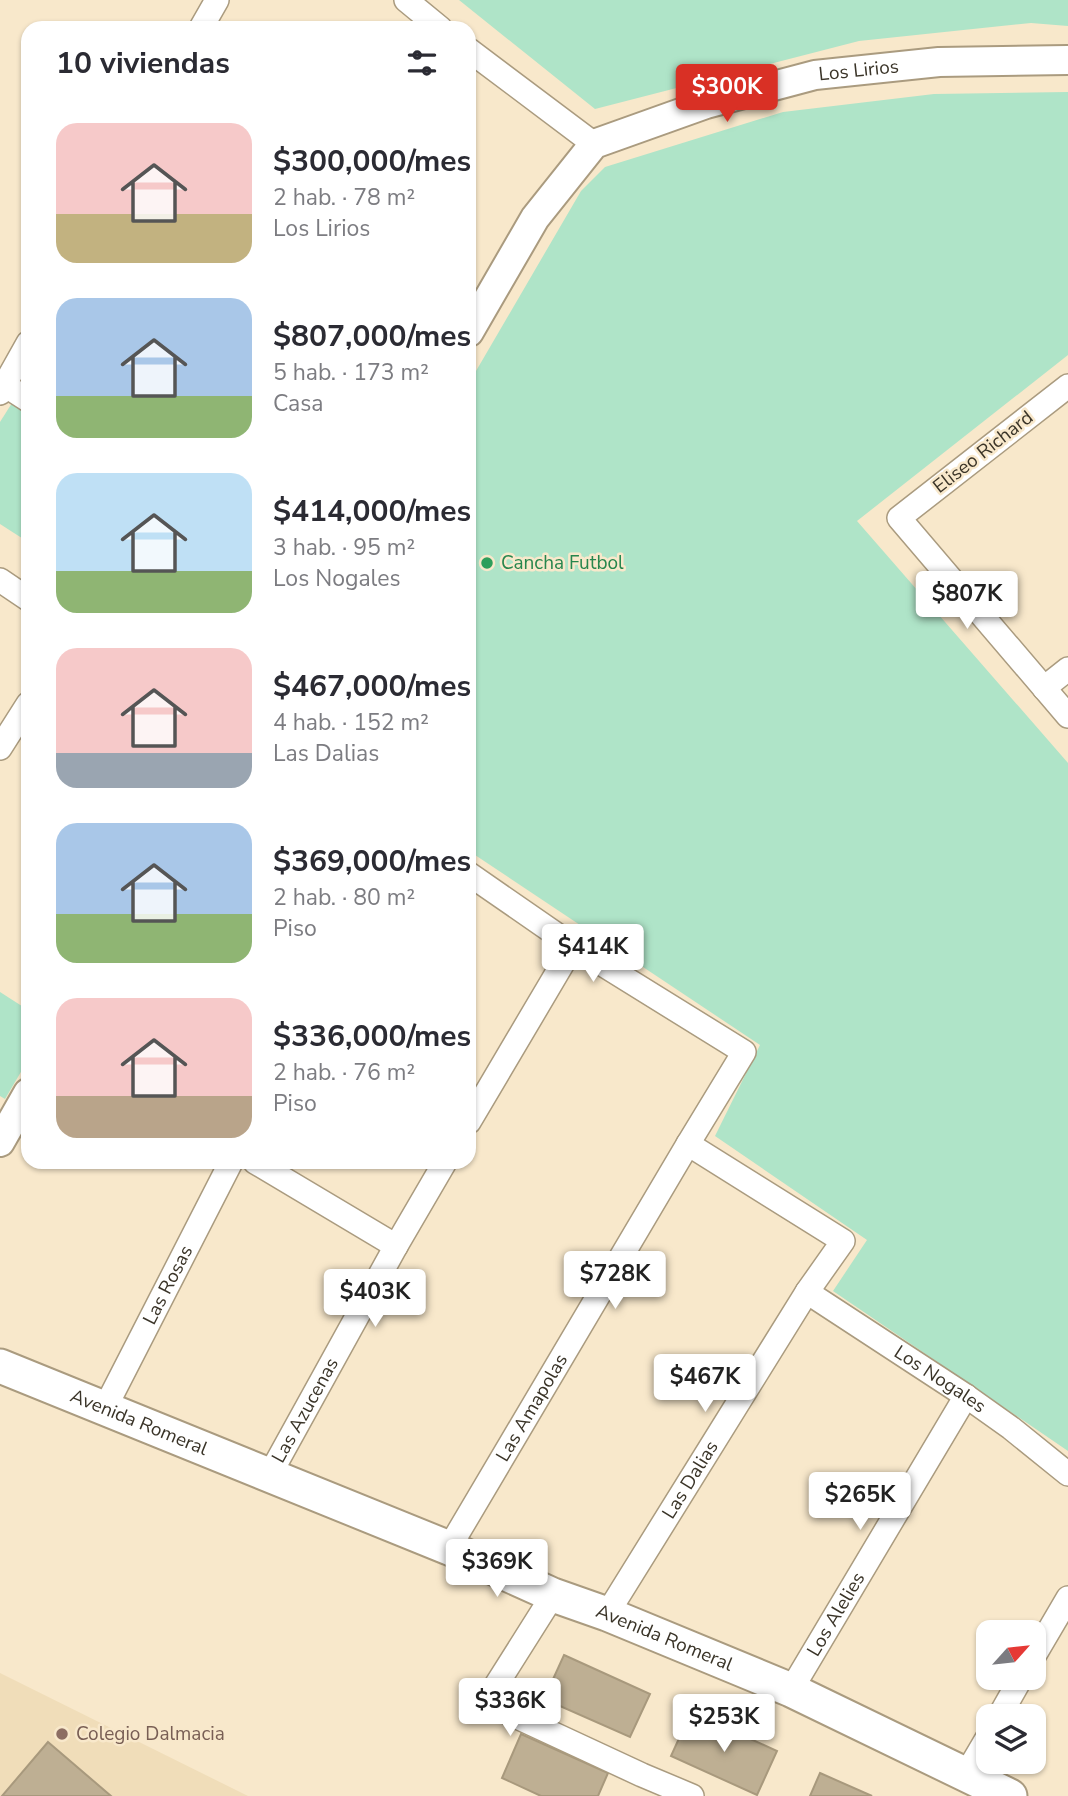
<!DOCTYPE html>
<html lang="es">
<meta charset="utf-8">
<style>
:root{--surface:#fff;--page:#f7f7f7;--text:#2b2b33;--muted:#7c7c81;--accent:#d93025}
body{margin:0;font-family:"Nunito Sans",sans-serif;background:var(--page);color:var(--text);height:100vh;display:flex;flex-direction:column;font-size:26px;white-space:nowrap}
*{box-sizing:border-box;margin:0}
p{font-size:23px;color:var(--muted)}
.icon{flex:none;width:38px;height:38px;fill:none;stroke:currentColor;stroke-width:2;stroke-linecap:round;stroke-linejoin:round}
.map{position:relative;flex:1;overflow:hidden}
.drawer{position:absolute;left:21px;top:21px;width:455px;height:1148px;display:flex;flex-direction:column;background:var(--surface);border-radius:21px;box-shadow:0 2px 5px #0004}
.drawer>*{flex:none}
.needle{width:46px;rotate:63deg}
.fabs{position:absolute;left:976px;top:1620px;display:grid;gap:14px}
.fabs a{display:grid;place-items:center;width:70px;height:70px;border-radius:14px;background:var(--surface);box-shadow:0 2px 5px #0004;font-size:35px}
.price{position:absolute;translate:-50% -60px;padding:0 16px;border-radius:7px;background:#fff;color:#222;font-size:23px;line-height:46px;filter:drop-shadow(0 2px 4px #0008)}
.price::after{content:'';position:absolute;left:50%;top:42px;width:21px;height:16px;margin-left:-10px;background:inherit;clip-path:polygon(0 0,100% 0,50% 100%)}
.price.active{background:var(--accent);color:#fff}
ul{padding:0;list-style:none}
li{display:flex;align-items:center;gap:21px;height:175px;padding:0 35px}
li span{display:grid;place-items:center;flex:none;width:196px;height:140px;border-radius:21px;color:#555}
li>.icon{margin-inline-start:auto}
span .icon{width:84px;height:84px;fill:#fffc;stroke-width:1}
li b{font-size:30px}
h2{display:flex;justify-content:space-between;align-items:center;height:84px;padding:0 35px;font-size:30px}
.map>svg:first-child{display:block}
</style>
<div class="map">
<svg width="1068" height="1796" viewBox="0 0 1068 1796">
<rect width="100%" height="100%" fill="#f8e8cb"/>
<polygon fill="#f0ddb9" points="0,1673 248,1796 0,1796"/>
<g fill="#afe4c8">
<polygon points="459,0 1068,0 1068,26 1031,23 859,41 595,109"/>
<polygon points="1068,92 1068,355 857,521 1068,763 1068,1451 833,1291 867,1240 715,1136 760,1045 469,851 469,383 581,191 605,167 783,112 934,94"/>
<polygon points="12,403 28,414 28,542 0,524 0,422"/>
<polygon points="0,992 28,1010 28,1060 5,1099 0,1096"/>
</g>
<g fill="#beaf93" stroke="#a8997d" stroke-width="2">
<polygon points="564,1655 650,1694 630,1737 544,1699"/>
<polygon points="691,1712 777,1751 757,1795 671,1756"/>
<polygon points="521,1734 608,1773 598,1796 541,1796 502,1778"/>
<polygon points="48,1742 111,1796 2,1796"/>
<polygon points="820,1773 872,1796 810,1796"/>
</g>
<g fill="none" stroke-linecap="round" stroke-linejoin="round">
<defs>
<g id="minor">
<polyline points="406,0 440,28"/>
<polyline points="201,28 217,0"/>
<polyline points="469,50 594,144"/>
<polyline points="0,382 28,400"/>
<polyline points="1068,386 899,518 1068,716"/>
<polyline points="0,393 28,343"/>
<polyline points="0,580 28,599"/>
<polyline points="1044,688 1068,669"/>
<polyline points="0,748 28,704"/>
<polyline points="469,1122 573,946"/>
<polyline points="255,1162 396,1246"/>
<path id="s1" d="M807,1292L966,1396L1011,1428L1068,1474"/>
<path id="s2" d="M105,1408L231,1162"/>
<path id="s3" d="M269,1476L396,1246L445,1162"/>
<path id="s4" d="M449,1548L688,1144L744,1052L573,946L469,874"/>
<polyline points="553,1595 495,1687 494,1701 502,1710 642,1775 692,1796"/>
<path id="s5" d="M607,1614L807,1292L843,1241L688,1144"/>
<polyline points="1034,1656 1068,1598"/>
<path id="s6" d="M791,1690L966,1396"/>
<polyline points="999,1717 1021,1678"/>
<polyline points="966,1774 989,1735"/>
</g>
<g id="tertiary">
<path id="s7" d="M469,332L535,218L594,144L706,104L815,75L939,62L1068,60"/>
<polyline points="0,1142 28,1093"/>
</g>
<g id="secondary">
<path id="s8" d="M0,1366L449,1548L553,1595L607,1614L791,1690L1010,1796"/>
</g>
</defs>
<use href="#minor" stroke="#aa9b7f" stroke-width="26"/>
<use href="#tertiary" stroke="#aa9b7f" stroke-width="32"/>
<use href="#secondary" stroke="#aa9b7f" stroke-width="37"/>
<use href="#minor" stroke="#fff" stroke-width="23"/>
<use href="#tertiary" stroke="#fff" stroke-width="28"/>
<use href="#secondary" stroke="#fff" stroke-width="33"/>
</g>
<circle fill="#2e9e5b" stroke="#f8e8cb" stroke-width="2.5" cx="487" cy="563" r="7"/>
<circle fill="#8d6e63" stroke="#f8e8cb" stroke-width="2.5" cx="62" cy="1734" r="7"/>
<g text-anchor="middle" dominant-baseline="central" stroke-width="5" stroke-linejoin="round" paint-order="stroke">
<g font-size="19" fill="#3a3428" stroke="#f8e8cb">
<text stroke="none"><textPath href="#s7" startOffset="502">Los Lirios</textPath></text>
<text transform="translate(983 452) rotate(-38)">Eliseo Richard</text>
<text stroke="none"><textPath href="#s2" startOffset="138">Las Rosas</textPath></text>
<text stroke="none"><textPath href="#s1" startOffset="159">Los Nogales</textPath></text>
<text stroke="none"><textPath href="#s4" startOffset="163">Las Amapolas</textPath></text>
<text stroke="none"><textPath href="#s3" startOffset="75">Las Azucenas</textPath></text>
<text stroke="none"><textPath href="#s8" startOffset="150">Avenida Romeral</textPath></text>
<text stroke="none"><textPath href="#s5" startOffset="158">Las Dalias</textPath></text>
<text stroke="none"><textPath href="#s6" startOffset="88">Los Alelies</textPath></text>
<text stroke="none"><textPath href="#s8" startOffset="718">Avenida Romeral</textPath></text>
</g>
<g font-size="19" fill="#27864d" stroke="#f8e8cb" text-anchor="start">
<text x="501" y="563">Cancha Futbol</text>
</g>
<g font-size="19" fill="#785e54" stroke="#f8e8cb" text-anchor="start">
<text x="76" y="1734">Colegio Dalmacia</text>
</g>
</g>
</svg>
<div class="fabs">
<a><svg class="needle" viewBox="-14 -14 28 28"><path d="M0-13l5 13h-10z" fill="#e53935"/><path d="M0 13l5-13h-10z" fill="#7c7c81"/></svg></a>
<a><svg class="icon" aria-label="layers" viewBox="0 0 24 24"><path d="M12 4l9 5-9 5-9-5zM3 14l9 5 9-5"/></svg></a>
</div>
<b class="price active" style="left:727px;top:124px">$300K</b>
<b class="price" style="left:967px;top:631px">$807K</b>
<b class="price" style="left:593px;top:984px">$414K</b>
<b class="price" style="left:615px;top:1311px">$728K</b>
<b class="price" style="left:375px;top:1329px">$403K</b>
<b class="price" style="left:705px;top:1414px">$467K</b>
<b class="price" style="left:860px;top:1532px">$265K</b>
<b class="price" style="left:497px;top:1599px">$369K</b>
<b class="price" style="left:510px;top:1738px">$336K</b>
<b class="price" style="left:724px;top:1754px">$253K</b>
<section class="drawer">
<h2>10 viviendas<svg class="icon" aria-label="filters" viewBox="0 0 24 24"><path d="M4 7h16M4 17h16"/><circle cx="9" cy="7" r="2"/><circle cx="15" cy="17" r="2"/></svg></h2>
<ul>
<li><span style="background:linear-gradient(#f6c9c9 65%,#c2b280 0)"><svg class="icon" aria-label="home" viewBox="0 0 24 24"><path d="M3 11l9-7 9 7M6 9v11h12V9"/></svg></span><div><b>$300,000/mes</b><p>2 hab. · 78 m²</p><p>Los Lirios</p></div></li>
<li><span style="background:linear-gradient(#a9c7e8 70%,#8fb573 0)"><svg class="icon" aria-label="home" viewBox="0 0 24 24"><path d="M3 11l9-7 9 7M6 9v11h12V9"/></svg></span><div><b>$807,000/mes</b><p>5 hab. · 173 m²</p><p>Casa</p></div></li>
<li><span style="background:linear-gradient(#bfe0f5 70%,#8fb573 0)"><svg class="icon" aria-label="home" viewBox="0 0 24 24"><path d="M3 11l9-7 9 7M6 9v11h12V9"/></svg></span><div><b>$414,000/mes</b><p>3 hab. · 95 m²</p><p>Los Nogales</p></div></li>
<li><span style="background:linear-gradient(#f6c9c9 75%,#9aa5b1 0)"><svg class="icon" aria-label="home" viewBox="0 0 24 24"><path d="M3 11l9-7 9 7M6 9v11h12V9"/></svg></span><div><b>$467,000/mes</b><p>4 hab. · 152 m²</p><p>Las Dalias</p></div></li>
<li><span style="background:linear-gradient(#a9c7e8 65%,#8fb573 0)"><svg class="icon" aria-label="home" viewBox="0 0 24 24"><path d="M3 11l9-7 9 7M6 9v11h12V9"/></svg></span><div><b>$369,000/mes</b><p>2 hab. · 80 m²</p><p>Piso</p></div></li>
<li><span style="background:linear-gradient(#f6c9c9 70%,#b9a48a 0)"><svg class="icon" aria-label="home" viewBox="0 0 24 24"><path d="M3 11l9-7 9 7M6 9v11h12V9"/></svg></span><div><b>$336,000/mes</b><p>2 hab. · 76 m²</p><p>Piso</p></div></li>
</ul>
</section>
</div>
